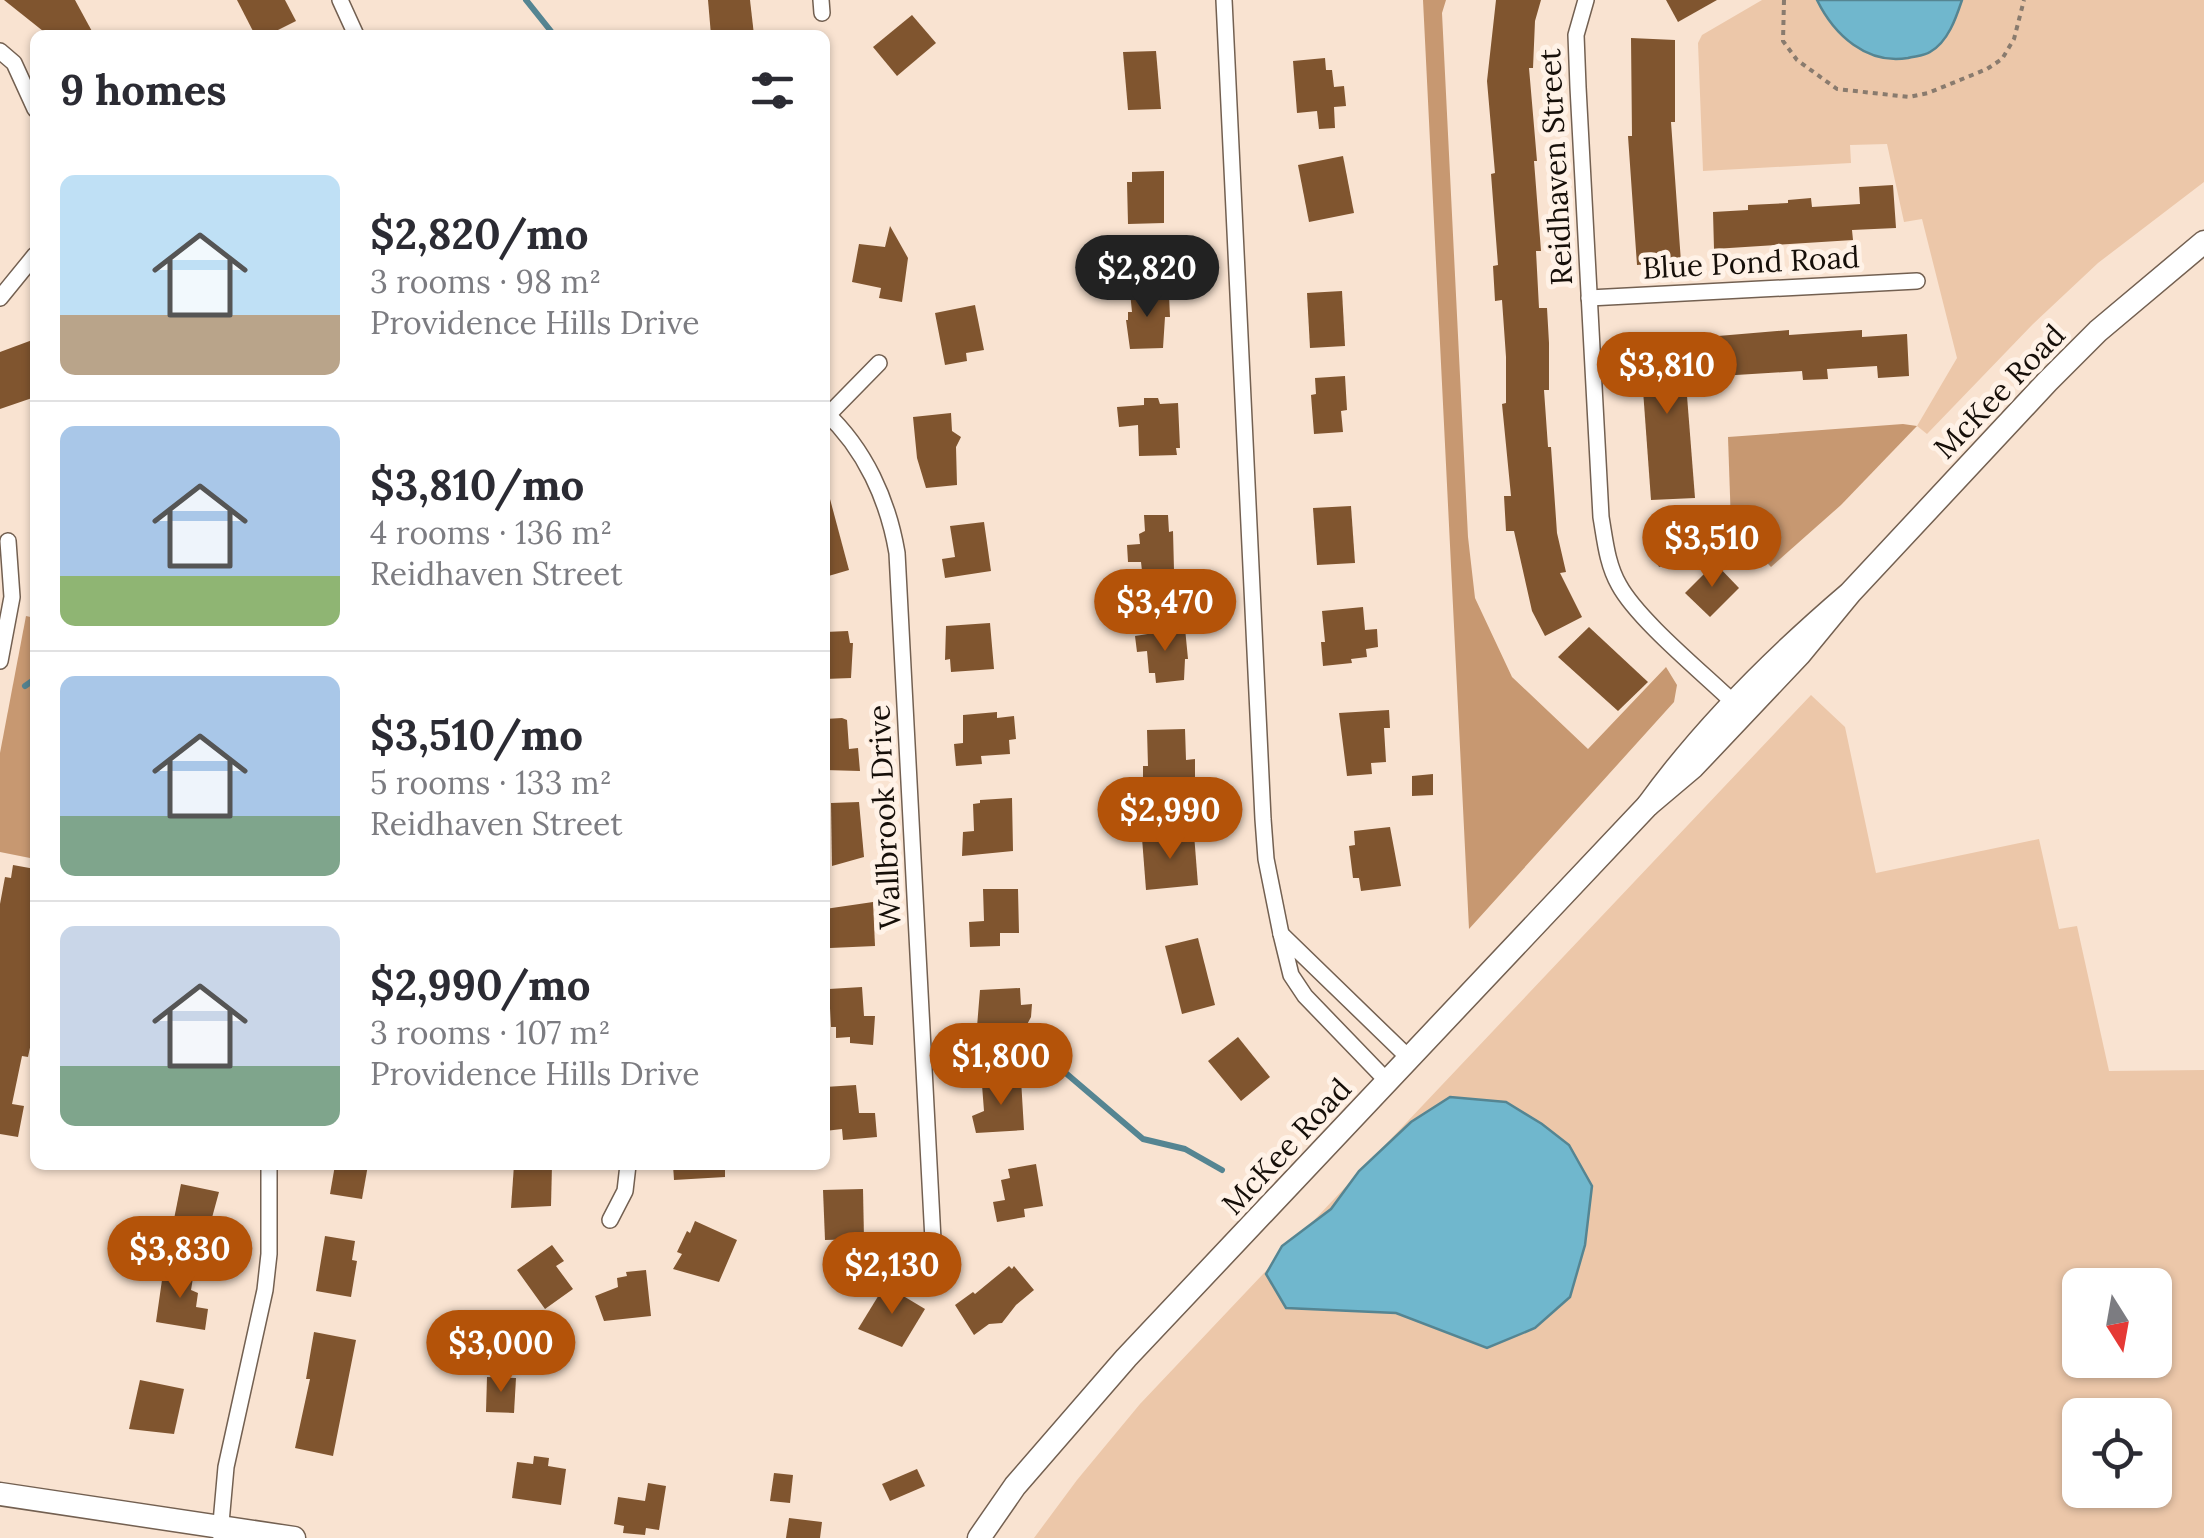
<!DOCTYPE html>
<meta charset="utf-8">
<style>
:root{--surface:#fff;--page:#f7f7f7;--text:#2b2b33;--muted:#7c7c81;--line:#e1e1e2;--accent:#b45309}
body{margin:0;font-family:Lora,serif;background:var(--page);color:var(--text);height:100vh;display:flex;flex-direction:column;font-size:38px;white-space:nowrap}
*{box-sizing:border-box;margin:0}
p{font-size:32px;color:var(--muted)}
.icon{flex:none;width:55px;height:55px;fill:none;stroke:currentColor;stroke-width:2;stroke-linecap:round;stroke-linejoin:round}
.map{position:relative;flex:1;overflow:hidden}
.panel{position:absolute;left:30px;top:30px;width:800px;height:1140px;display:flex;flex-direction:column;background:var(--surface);border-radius:15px;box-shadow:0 2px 8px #0004}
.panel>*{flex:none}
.needle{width:65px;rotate:169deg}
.controls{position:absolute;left:2062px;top:1268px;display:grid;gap:20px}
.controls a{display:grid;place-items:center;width:110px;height:110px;border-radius:15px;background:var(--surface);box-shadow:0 2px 8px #0004;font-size:50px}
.price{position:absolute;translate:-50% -85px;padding:0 22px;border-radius:35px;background:var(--accent);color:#fff;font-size:32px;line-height:65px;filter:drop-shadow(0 2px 5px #0008)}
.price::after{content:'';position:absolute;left:50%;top:60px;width:30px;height:22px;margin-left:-15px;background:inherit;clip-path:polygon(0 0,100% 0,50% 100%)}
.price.selected{background:#222;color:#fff}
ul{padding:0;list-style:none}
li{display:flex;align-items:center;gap:30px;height:250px;padding:0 30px}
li+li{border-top:2px solid var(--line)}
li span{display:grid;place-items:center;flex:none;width:280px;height:200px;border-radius:15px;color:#555}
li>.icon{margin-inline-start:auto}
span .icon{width:120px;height:120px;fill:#fffc;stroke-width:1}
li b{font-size:42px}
h2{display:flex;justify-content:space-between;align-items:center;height:120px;padding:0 30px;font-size:42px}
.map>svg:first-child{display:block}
</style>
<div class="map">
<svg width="2204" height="1538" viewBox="0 0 2204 1538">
<rect width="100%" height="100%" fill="#f9e3d1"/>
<g fill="#ecc7a9" fill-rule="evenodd">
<polygon points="1762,0 2204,0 2204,182 2098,263 2033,324 1927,434 1917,426 1957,358 1922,219 1904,222 1887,144 1850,145 1851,163 1703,171 1698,43 1702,35"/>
<path d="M1811,695L1845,727L1876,873L2039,839L2059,929L2077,926L2109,1071L2204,1070V1538H1034L1077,1480L1140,1404ZM2080,1285H2155V1360H2080ZM2080,1415H2155V1490H2080Z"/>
</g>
<g fill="#c79871">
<polygon points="1423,0 1446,0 1442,13 1468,537 1475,598 1512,677 1588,749 1666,667 1677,685 1674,702 1469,929"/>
<polygon points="1903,424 1917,426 1841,505 1771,567 1731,524 1728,437"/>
<polygon points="26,616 35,618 35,859 0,852 0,753"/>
</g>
<g fill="#70b7cd" stroke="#558592" stroke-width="2.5">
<path d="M1817,0H1962C1956,18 1948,42 1930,52C1924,56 1915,56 1908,58C1867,65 1834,35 1817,0Z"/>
<polygon points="1450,1097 1506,1102 1542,1124 1569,1145 1592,1186 1585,1245 1570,1297 1535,1328 1487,1348 1396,1313 1286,1308 1266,1274 1282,1246 1331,1209 1359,1171 1411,1122"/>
</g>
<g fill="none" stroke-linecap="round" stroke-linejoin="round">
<g stroke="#558592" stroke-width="6">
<polyline points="526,0 554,35"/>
<polyline points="25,686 35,679"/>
<polyline points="1061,1069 1143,1139 1185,1149 1222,1170"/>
</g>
</g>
<g fill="#80552f">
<polygon points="4,0 75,0 94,35 48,35"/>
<polygon points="237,0 285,0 296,21 268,35 255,35"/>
<polygon points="708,0 750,0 754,35 711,35"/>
<polygon points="1496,0 1541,0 1535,21 1533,68 1529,68 1537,161 1534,161 1541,251 1536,251 1539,308 1547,308 1549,343 1549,390 1544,390 1548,447 1551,447 1557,533 1566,572 1560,573 1582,617 1545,636 1532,611 1514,531 1506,531 1504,496 1511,496 1502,404 1506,403 1506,357 1502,300 1495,301 1493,266 1498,265 1491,174 1495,173 1487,81"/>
<polygon points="1666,0 1717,0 1678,22"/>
<polygon points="912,15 936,43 897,76 873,47"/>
<polygon points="1631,38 1675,40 1675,122 1671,122 1681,262 1637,265 1628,136 1632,136"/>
<polygon points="1156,51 1161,109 1128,110 1123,52"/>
<polygon points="1325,58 1326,70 1332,70 1334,87 1344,86 1346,106 1334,107 1335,128 1319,129 1317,111 1297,113 1293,61"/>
<polygon points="1343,156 1354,213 1309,222 1298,165"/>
<polygon points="1164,171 1164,223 1128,224 1127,182 1132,182 1132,172"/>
<polygon points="1893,185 1896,228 1852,230 1853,240 1714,249 1713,212 1748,210 1748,205 1788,203 1788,200 1811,198 1812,207 1860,204 1859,187"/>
<polygon points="890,226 908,258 902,302 879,298 881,288 852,282 859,244 885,247"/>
<polygon points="1147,291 1148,296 1169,295 1170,317 1165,317 1163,348 1130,349 1126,320 1128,320 1128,312 1132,312 1130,292"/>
<polygon points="1342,291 1345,346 1310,348 1307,293"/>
<polygon points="975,305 984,350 966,353 967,361 945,365 935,313"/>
<polygon points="1789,330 1789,335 1862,330 1862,337 1907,334 1909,376 1878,378 1877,366 1827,369 1828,379 1803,380 1802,371 1720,376 1718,336"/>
<polygon points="1682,332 1695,498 1651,500 1639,335"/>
<polygon points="35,339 35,397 0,409 0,352"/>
<polygon points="1345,376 1347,410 1341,411 1343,432 1314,434 1311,395 1316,394 1315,378"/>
<polygon points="1144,398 1158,398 1160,404 1178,403 1180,448 1176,448 1177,455 1139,456 1138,425 1119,427 1117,407 1144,405"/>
<polygon points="951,413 952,431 961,437 956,447 957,485 926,488 917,458 913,417"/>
<polygon points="825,499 830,499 849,570 825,577"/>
<polygon points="1351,506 1355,563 1317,565 1313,508"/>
<polygon points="1144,515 1168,515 1169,532 1173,531 1174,570 1142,571 1141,562 1128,562 1127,545 1140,544 1139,534 1145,531"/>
<polygon points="1685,519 1698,552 1659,567 1646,534"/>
<polygon points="984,522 991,571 945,578 942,559 955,557 950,526"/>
<polygon points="1715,563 1739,588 1710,617 1685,593"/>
<polygon points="1363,607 1365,630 1377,629 1378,647 1366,649 1367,657 1351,659 1352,663 1323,666 1321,642 1325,642 1322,611"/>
<polygon points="990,623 994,669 951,672 950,659 945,660 946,626"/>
<polygon points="1589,627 1648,682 1618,711 1558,657"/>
<polygon points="1185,628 1188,659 1185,659 1184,680 1156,683 1155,673 1149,673 1147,651 1137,652 1135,636"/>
<polygon points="848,631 850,643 853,643 851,678 825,679 825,632"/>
<polygon points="1389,710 1390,728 1384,728 1386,762 1371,763 1372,774 1347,776 1339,713"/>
<polygon points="997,712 997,718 1014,716 1016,739 1009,740 1010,754 981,756 982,764 956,766 954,744 963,743 963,715"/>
<polygon points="842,718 847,720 849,749 858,748 860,771 825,770 825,719"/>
<polygon points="1185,729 1186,760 1195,759 1195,781 1143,782 1143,766 1148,766 1147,730"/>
<polygon points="1433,774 1433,795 1412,796 1412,776"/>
<polygon points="1012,798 1013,851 962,856 963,832 974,831 973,804 980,803 980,800"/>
<polygon points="859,802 864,857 832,866 831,803"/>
<polygon points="1390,827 1401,886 1361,891 1359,878 1353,878 1349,846 1355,845 1354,831"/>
<polygon points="1194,834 1198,885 1146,890 1142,838"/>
<polygon points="13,865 35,869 35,1024 28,1057 22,1056 12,1104 24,1106 18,1137 0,1134 0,904 5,877 11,878"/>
<polygon points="983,889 1018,889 1019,933 1000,933 1000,946 970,947 969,922 984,921"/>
<polygon points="873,902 875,946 830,948 825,909"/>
<polygon points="1198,938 1215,1005 1182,1014 1165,946"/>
<polygon points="862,987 864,1016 875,1016 873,1045 850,1043 850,1037 836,1038 836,1027 831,1027 829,989"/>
<polygon points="1020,988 1021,1005 1032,1004 1031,1017 1022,1034 976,1039 980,990"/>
<polygon points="1238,1037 1270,1077 1241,1101 1208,1061"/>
<polygon points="1021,1079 1024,1130 976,1133 972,1116 984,1111 982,1085 991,1084 991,1081"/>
<polygon points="856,1085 859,1113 875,1113 877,1137 843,1140 842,1129 825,1131 825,1087"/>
<polygon points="1036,1164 1043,1206 1024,1209 1025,1217 997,1222 993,1202 1005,1200 1001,1180 1010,1178 1008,1169"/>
<polygon points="335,1165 368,1165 362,1199 330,1194"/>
<polygon points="514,1165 552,1165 551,1206 511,1208"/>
<polygon points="673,1165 725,1165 725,1177 674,1180"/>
<polygon points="181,1184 219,1192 204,1247 171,1234"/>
<polygon points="863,1189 864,1239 825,1240 823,1190"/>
<polygon points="695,1221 737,1240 719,1282 673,1269 682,1254 677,1252 687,1231 690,1233"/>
<polygon points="325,1236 355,1241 352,1260 357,1261 351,1297 316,1291"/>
<polygon points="552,1245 564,1261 556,1266 573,1289 545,1309 517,1270"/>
<polygon points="164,1266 194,1272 191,1290 198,1293 196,1307 208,1309 205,1330 156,1322"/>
<polygon points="1009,1266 1012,1269 1014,1266 1034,1290 1016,1305 1002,1323 989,1324 974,1335 955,1305 973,1292 975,1294"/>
<polygon points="646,1270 651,1316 604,1321 595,1296 618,1287 617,1278 627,1276 626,1272"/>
<polygon points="885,1285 925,1309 902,1347 858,1329"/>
<polygon points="314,1332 356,1340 333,1456 295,1448 310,1379 306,1379"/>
<polygon points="487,1377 516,1378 514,1413 486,1412"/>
<polygon points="140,1380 184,1389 174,1434 129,1429"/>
<polygon points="534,1456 549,1458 548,1466 566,1469 561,1505 512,1498 517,1462 533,1464"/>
<polygon points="917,1469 925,1486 890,1501 882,1484"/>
<polygon points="774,1473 793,1475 790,1503 770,1501"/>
<polygon points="648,1483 666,1486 659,1530 646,1528 645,1535 623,1533 624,1526 614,1524 618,1497 645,1501"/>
<polygon points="789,1518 822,1522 820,1538 786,1538"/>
</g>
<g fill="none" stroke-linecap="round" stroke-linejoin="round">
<defs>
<g id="street">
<polyline points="340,0 356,35"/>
<polyline points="821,0 822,13"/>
<polyline points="1224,0 1263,819 1266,859 1281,934"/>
<path d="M1586,0L1576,35L1578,87L1601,517C1605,540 1607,564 1619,585C1638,620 1703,673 1734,703"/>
<polyline points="0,51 14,63 35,109"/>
<polyline points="0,298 35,255"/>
<polyline points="1589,298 1917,281"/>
<path d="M825,412C865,449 888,500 897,553L933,1240"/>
<polyline points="828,415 879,363"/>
<polyline points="0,661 12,597 8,541"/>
<polyline points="1388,1082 1305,996 1291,975 1281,934 1410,1059"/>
<polyline points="610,1220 625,1191 628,1165"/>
<polyline points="220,1534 226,1467 265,1290 269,1254 269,1165"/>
</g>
<g id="secondary">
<path d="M1850,593C1775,657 1705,726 1648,805L1693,767L1799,655L1850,593L2047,382L2098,331L2204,242"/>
<polyline points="0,1494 294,1538"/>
<polyline points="979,1538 1015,1486 1126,1358 1648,805"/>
</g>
</defs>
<use href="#street" stroke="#736051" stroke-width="18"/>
<use href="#secondary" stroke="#736051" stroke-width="25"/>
<polyline stroke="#897b6e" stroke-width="4" stroke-dasharray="5 5" stroke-linecap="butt" points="1784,0 1783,41 1797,60 1837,89 1909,97 1928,93 1987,69 2002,59 2014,39 2024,0"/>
<use href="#street" stroke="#fff" stroke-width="15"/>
<use href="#secondary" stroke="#fff" stroke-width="22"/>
</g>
<g text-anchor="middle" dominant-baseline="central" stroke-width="10" stroke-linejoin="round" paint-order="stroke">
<g font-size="30" fill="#160f09" stroke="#fff2e7">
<text transform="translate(1555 167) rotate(-93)">Reidhaven Street</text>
<text transform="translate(1751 262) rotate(-3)">Blue Pond Road</text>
<text transform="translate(1999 391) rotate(-46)">McKee Road</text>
<text transform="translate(884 817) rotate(-93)">Wallbrook Drive</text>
<text transform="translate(1286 1146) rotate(-47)">McKee Road</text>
</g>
</g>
</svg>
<div class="controls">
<a><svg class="needle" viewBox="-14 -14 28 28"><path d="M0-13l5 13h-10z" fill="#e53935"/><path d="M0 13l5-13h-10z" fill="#7c7c81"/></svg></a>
<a><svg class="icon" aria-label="locate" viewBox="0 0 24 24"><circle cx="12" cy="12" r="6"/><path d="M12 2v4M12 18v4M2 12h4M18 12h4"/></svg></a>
</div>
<b class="price selected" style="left:1147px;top:320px">$2,820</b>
<b class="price" style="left:1667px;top:417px">$3,810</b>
<b class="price" style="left:1712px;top:590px">$3,510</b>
<b class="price" style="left:1165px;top:654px">$3,470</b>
<b class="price" style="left:1170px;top:862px">$2,990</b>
<b class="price" style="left:1001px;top:1108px">$1,800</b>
<b class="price" style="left:180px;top:1301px">$3,830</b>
<b class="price" style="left:892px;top:1317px">$2,130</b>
<b class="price" style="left:501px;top:1395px">$3,000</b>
<section class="panel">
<h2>9 homes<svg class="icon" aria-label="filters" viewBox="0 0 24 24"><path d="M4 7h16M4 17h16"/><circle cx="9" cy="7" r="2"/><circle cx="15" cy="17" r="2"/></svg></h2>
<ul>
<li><span style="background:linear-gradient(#bfe0f5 70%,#b9a48a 0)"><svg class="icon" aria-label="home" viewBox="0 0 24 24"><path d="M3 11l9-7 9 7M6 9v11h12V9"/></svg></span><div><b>$2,820/mo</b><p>3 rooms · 98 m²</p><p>Providence Hills Drive</p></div></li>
<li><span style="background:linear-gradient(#a9c7e8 75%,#8fb573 0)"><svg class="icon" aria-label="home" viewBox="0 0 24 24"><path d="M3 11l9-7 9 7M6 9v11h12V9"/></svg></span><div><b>$3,810/mo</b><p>4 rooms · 136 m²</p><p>Reidhaven Street</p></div></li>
<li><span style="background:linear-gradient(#a9c7e8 70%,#7fa58c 0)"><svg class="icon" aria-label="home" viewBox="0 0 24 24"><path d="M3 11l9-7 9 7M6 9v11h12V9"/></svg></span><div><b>$3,510/mo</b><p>5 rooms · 133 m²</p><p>Reidhaven Street</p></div></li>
<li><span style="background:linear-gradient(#c9d6e8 70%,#7fa58c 0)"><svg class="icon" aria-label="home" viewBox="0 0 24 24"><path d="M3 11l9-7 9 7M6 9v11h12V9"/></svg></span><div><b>$2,990/mo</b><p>3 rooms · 107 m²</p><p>Providence Hills Drive</p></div></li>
</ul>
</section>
</div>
